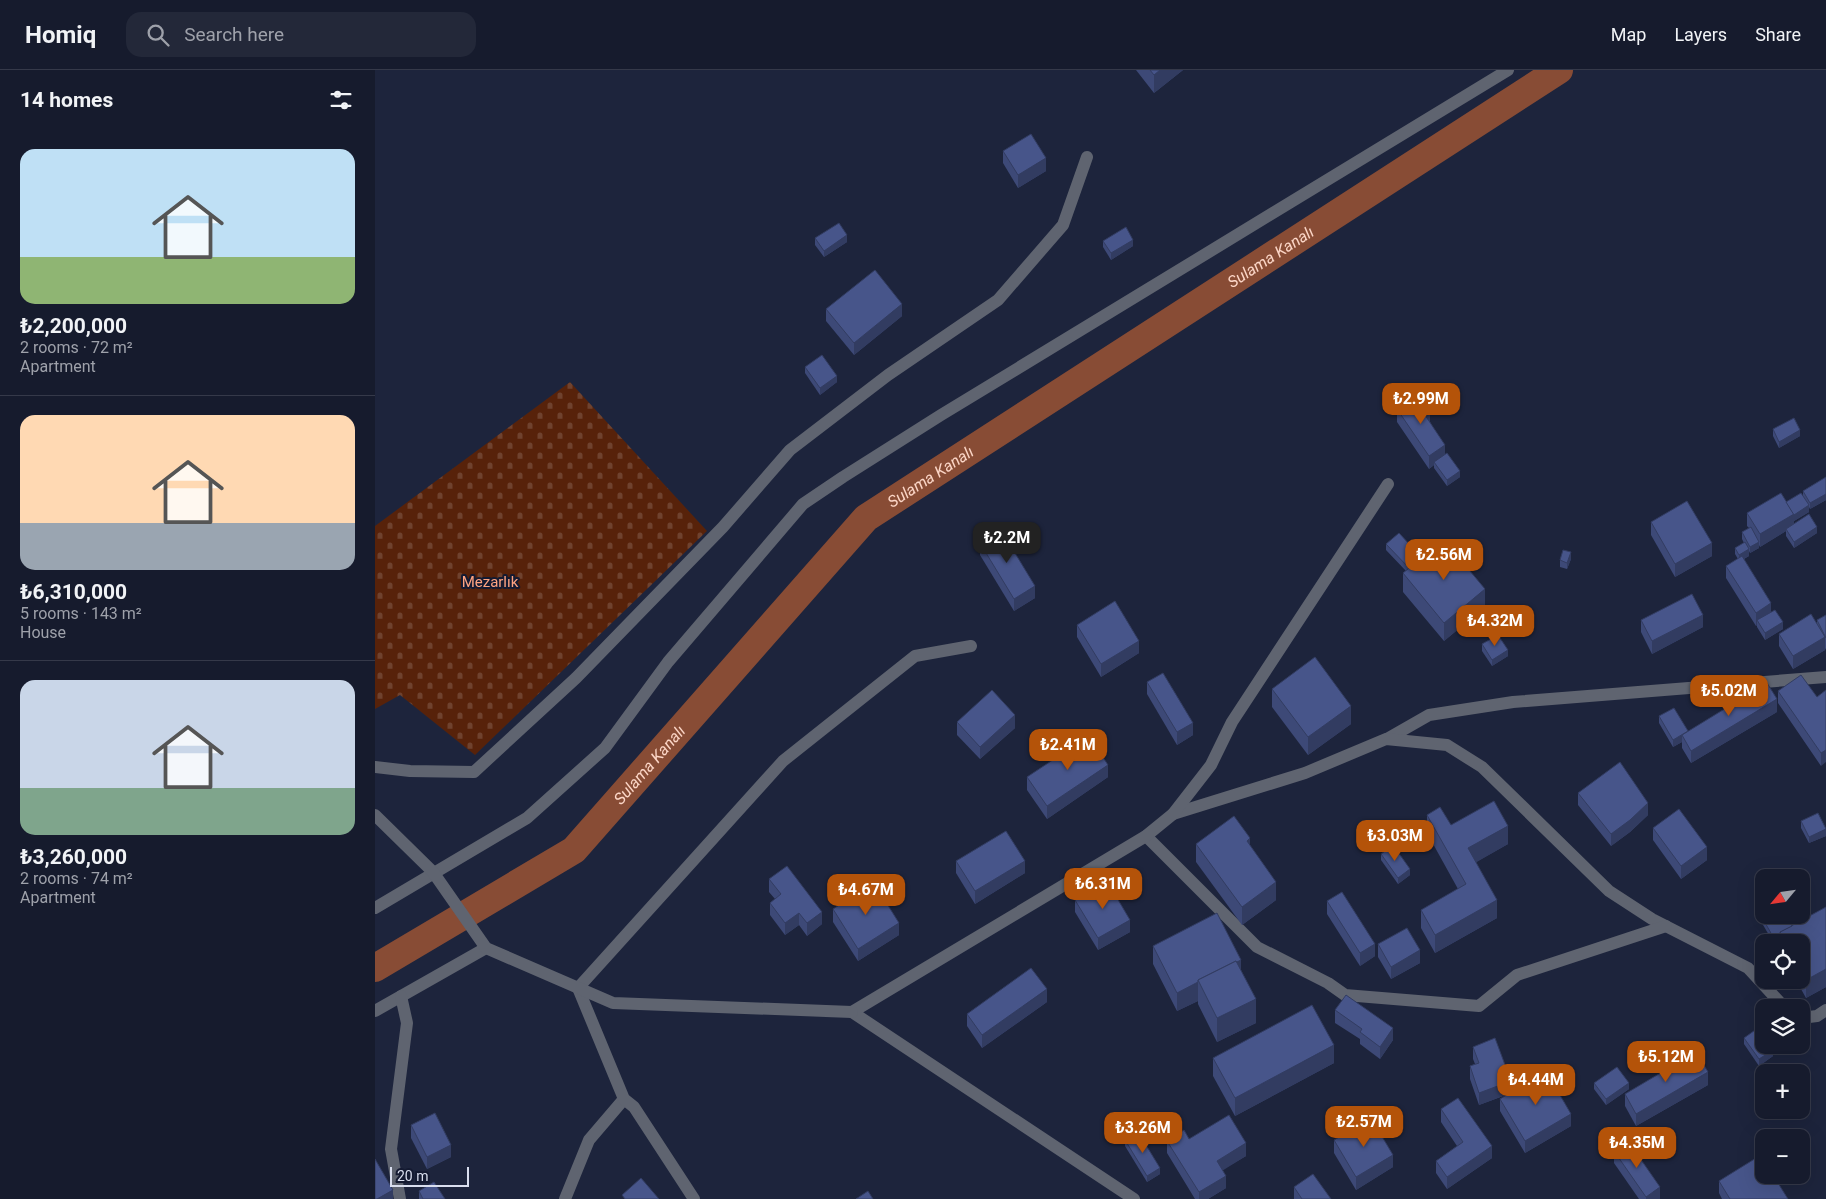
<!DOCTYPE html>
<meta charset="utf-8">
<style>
:root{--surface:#161b2d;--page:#232839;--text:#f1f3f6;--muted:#9ea1aa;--line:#353949;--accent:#b45309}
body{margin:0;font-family:Roboto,sans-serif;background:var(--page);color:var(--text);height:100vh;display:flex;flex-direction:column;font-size:19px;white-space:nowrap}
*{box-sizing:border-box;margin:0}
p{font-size:16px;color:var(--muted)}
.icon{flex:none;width:28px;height:28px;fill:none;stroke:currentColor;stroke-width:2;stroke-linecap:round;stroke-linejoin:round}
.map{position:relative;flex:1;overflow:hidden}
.details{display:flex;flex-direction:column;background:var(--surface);width:375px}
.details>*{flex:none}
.needle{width:32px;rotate:241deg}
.fabs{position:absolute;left:1380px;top:799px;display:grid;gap:10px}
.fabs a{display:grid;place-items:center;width:55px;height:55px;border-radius:10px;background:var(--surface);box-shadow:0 5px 20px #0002,0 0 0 1px var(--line);font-size:25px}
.scale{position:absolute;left:15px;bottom:12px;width:79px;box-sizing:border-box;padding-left:5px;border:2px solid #d9deee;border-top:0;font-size:14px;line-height:18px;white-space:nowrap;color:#d9deee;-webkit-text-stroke:4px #141a31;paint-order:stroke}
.price{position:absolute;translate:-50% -42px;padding:0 11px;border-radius:10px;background:var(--accent);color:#fff;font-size:16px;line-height:32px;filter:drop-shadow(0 1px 2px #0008)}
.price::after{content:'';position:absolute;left:50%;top:30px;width:15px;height:11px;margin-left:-8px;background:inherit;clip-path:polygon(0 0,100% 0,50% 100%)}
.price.current{background:#222;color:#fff}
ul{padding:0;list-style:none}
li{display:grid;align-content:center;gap:10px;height:265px;padding:0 20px}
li+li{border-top:1px solid var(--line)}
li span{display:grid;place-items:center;height:155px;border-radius:15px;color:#555}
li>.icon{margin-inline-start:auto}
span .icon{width:90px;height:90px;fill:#fffc;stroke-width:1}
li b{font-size:21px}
h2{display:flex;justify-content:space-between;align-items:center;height:60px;padding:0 20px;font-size:21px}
header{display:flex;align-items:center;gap:30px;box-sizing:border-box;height:70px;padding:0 25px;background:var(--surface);border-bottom:1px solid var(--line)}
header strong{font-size:24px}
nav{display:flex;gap:28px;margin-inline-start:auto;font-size:18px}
.search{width:350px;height:45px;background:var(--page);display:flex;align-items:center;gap:12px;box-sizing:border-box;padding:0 18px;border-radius:15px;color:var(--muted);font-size:19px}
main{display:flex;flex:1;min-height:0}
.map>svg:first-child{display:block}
</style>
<header>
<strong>Homiq</strong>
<div class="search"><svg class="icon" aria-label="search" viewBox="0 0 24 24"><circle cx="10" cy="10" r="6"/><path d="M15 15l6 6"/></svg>Search here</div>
<nav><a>Map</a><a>Layers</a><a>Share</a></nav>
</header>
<main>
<section class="details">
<h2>14 homes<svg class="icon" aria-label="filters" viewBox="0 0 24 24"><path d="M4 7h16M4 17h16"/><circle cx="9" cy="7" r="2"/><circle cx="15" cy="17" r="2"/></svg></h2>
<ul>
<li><span style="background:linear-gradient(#bfe0f5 70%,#8fb573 0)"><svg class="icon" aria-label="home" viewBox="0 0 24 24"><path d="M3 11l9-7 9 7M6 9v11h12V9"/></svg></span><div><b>₺2,200,000</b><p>2 rooms · 72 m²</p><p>Apartment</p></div></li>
<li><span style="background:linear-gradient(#ffd9b3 70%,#9aa5b1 0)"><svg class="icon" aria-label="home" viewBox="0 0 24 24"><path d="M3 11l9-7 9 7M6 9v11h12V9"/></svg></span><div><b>₺6,310,000</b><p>5 rooms · 143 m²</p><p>House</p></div></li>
<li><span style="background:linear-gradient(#c9d6e8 70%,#7fa58c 0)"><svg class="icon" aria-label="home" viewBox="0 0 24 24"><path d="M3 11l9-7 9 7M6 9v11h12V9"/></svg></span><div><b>₺3,260,000</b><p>2 rooms · 74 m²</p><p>Apartment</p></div></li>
</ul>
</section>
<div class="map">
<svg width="1451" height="1129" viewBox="0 0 1451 1129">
<defs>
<pattern id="cemetery-stones" width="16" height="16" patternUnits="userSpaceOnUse" patternTransform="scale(1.25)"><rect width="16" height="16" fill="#57220a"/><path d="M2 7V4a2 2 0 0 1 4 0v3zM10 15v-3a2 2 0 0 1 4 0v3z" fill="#6f422e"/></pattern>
</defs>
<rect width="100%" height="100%" fill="#1d243c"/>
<polygon fill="url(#cemetery-stones)" points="195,312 332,461 100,685 25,625 0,639 0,456"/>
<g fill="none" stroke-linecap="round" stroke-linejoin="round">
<path stroke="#884c35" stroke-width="28" id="s1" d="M0,898L199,780L491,448L1184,0"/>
<g stroke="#5f6470" stroke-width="12">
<polyline points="1012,669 1054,645 1138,632 1451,607"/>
<polyline points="0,697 35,701 99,702 201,608 348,457 415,380 513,305 623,230 688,155 712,87"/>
<polyline points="798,744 930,703 1011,669 1072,675 1107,697 1234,821 1277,849 1373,898 1410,938"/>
<polyline points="771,766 882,877 953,913 970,925 1104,936 1142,905 1291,856"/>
<polyline points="0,838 152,748 230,678 293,592 428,434 468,407 566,345 1133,0"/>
<polyline points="0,941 111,878"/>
<polyline points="1426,948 1442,946 1451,940"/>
<polyline points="25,1129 16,1079 32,953 26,926"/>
<polyline points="190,1129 214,1070 249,1029"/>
<polyline points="319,1129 259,1037 249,1029 203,918 408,691 540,586 596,576"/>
<polyline points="759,1129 477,942 771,766 798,744 836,695 857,652 1013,414"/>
</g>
<polyline stroke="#5f6470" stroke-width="12" points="0,745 58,802 111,878 238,933 477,942"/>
</g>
<g fill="#3d4977">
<polygon points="761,0 808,0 779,23"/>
<polygon points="628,81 671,101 643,118 628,93"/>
<polygon points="440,168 472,172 449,187 440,175"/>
<polygon points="728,171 758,176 736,190 728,177"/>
<polygon points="451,239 527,246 479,285 451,251"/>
<polygon points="430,297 462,312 445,325 430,303"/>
<polygon points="1022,339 1055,352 1070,384 1085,407 1072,416 1059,398 1059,395 1054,399 1022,352"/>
<polygon points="1398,359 1425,366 1404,378 1398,366"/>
<polygon points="1451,407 1451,430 1435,439 1434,437 1434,442 1419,451 1419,454 1442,463 1419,478 1411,466 1411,461 1385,477 1384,475 1384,478 1375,483 1374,481 1374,486 1369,489 1396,542 1408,559 1390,570 1382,557 1382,555 1381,556 1351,508 1351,496 1363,489 1360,484 1360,478 1369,473 1367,469 1367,462 1374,458 1372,456 1372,443 1411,432 1428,426 1428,421"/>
<polygon points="1276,452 1337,486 1300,507 1276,465"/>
<polygon points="605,473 660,528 639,541 605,485"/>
<polygon points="1011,474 1046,487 1110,537 1069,571 1028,522 1028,503 1031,501 1011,480"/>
<polygon points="1196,489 1192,499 1185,497 1185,490"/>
<polygon points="1451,545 1451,580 1450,578 1450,580 1418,599 1404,576 1404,564 1442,554 1442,550"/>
<polygon points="1266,550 1328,557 1277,584 1266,562"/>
<polygon points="702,555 764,583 726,607 702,567"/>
<polygon points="1107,574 1133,586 1117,596 1107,581"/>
<polygon points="772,612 818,665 802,675 772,624"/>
<polygon points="897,619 976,654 933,685 897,637"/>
<polygon points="1451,620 1446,696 1403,633 1403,621 1442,627"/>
<polygon points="1402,642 1316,693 1307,678 1307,672 1298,677 1284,653 1284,646 1313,661"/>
<polygon points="582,652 640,658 605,689 582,665"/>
<polygon points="652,707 733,707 672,749 652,720"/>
<polygon points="1203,723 1273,745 1255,762 1236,776 1203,735"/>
<polygon points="1052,745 1076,755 1133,774 1101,792 1122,848 1060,883 1046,858 1046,840 1083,819 1052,763"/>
<polygon points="1426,751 1451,766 1434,773 1426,758"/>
<polygon points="1278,758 1332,790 1306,809 1278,770"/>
<polygon points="821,774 875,776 901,830 867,855 821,792"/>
<polygon points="1006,784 1035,805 1023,814 1006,790"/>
<polygon points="581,791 650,803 600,834 581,803"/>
<polygon points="394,809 447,854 432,866 424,855 410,865 395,845 395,833 400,829 394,822"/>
<polygon points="700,830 755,862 723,880 700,842"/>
<polygon points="952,831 1000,886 985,896 952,844"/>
<polygon points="1451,837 1451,917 1431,928 1421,910 1426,910 1426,872 1398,872 1384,848 1384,842 1417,856"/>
<polygon points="458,839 524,865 483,891 458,852"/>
<polygon points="1003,874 1045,893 1016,909 1003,887"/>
<polygon points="778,876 866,900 881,953 842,972 823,934 823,931 802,941 778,894"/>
<polygon points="672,932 607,978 592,956 592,944"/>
<polygon points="960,940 1018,970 1005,989 985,974 985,969 960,953"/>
<polygon points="1369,968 1398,986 1384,996 1369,974"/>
<polygon points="1098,977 1136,1022 1196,1056 1150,1083 1125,1041 1125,1029 1131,1025 1104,1035 1095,1009 1095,996 1100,994 1098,989"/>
<polygon points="838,988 959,993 860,1046 838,1006"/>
<polygon points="1219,1013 1254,1019 1231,1035 1219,1019"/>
<polygon points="1333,1015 1261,1056 1250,1036 1250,1024"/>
<polygon points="1066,1039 1117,1088 1072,1119 1061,1103 1061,1091 1082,1076 1066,1052"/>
<polygon points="36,1055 76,1087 52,1099 36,1068"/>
<polygon points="814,1069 871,1086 847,1100 851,1118 833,1129 820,1129 792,1083 792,1071"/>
<polygon points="750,1070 785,1104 772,1112 750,1076"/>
<polygon points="959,1070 1018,1097 981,1120 959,1083"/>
<polygon points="1239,1081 1285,1129 1264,1129 1239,1093"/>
<polygon points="1344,1111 1413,1129 1347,1129 1344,1123"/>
<polygon points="919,1117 956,1129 919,1129"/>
<polygon points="44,1121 70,1129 44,1129"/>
</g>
<g fill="#323c61">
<polygon points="785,0 808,0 779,23 779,5"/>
<polygon points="671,88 671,101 643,118 643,105"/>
<polygon points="472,165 472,172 449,187 449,181"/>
<polygon points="758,170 758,176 736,190 736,183"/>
<polygon points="527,234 527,246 479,285 479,273"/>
<polygon points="462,306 462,312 445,325 445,318"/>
<polygon points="1055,342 1055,354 1050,345"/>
<polygon points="1425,360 1425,366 1404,378 1404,372"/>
<polygon points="1070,375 1070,388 1059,392 1059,395 1054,399 1054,386"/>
<polygon points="1085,401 1085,407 1072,416 1072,410"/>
<polygon points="1451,424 1451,430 1435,439 1435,433"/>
<polygon points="1434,435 1434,442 1419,451 1419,456 1411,459 1411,461 1385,477 1385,464"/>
<polygon points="1442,457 1442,463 1419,478 1419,472"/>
<polygon points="1384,472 1384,478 1375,483 1375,477"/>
<polygon points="1337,473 1337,486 1300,507 1300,494"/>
<polygon points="1374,479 1374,486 1364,491 1364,485"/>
<polygon points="1196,482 1196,489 1192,499 1192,493"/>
<polygon points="660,516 660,528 639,541 639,529"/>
<polygon points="1110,519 1110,537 1069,571 1069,553"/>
<polygon points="1396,533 1396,546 1382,550 1382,555 1381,556 1381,543"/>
<polygon points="1328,545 1328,557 1277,584 1277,571"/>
<polygon points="1408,552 1408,559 1390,570 1390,563"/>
<polygon points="1450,567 1450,580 1418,599 1418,586"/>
<polygon points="764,571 764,583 726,607 726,594"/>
<polygon points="1133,580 1133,586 1117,596 1117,590"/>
<polygon points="1402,629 1402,642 1316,693 1316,681"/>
<polygon points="976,636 976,654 933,685 933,667"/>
<polygon points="640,645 640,658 605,689 605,677"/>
<polygon points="818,653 818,665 802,675 802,662"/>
<polygon points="1307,665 1307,672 1298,677 1298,670"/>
<polygon points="1451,680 1451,692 1446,696 1446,683"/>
<polygon points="733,695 733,707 672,749 672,736"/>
<polygon points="1273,733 1273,745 1255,762 1236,776 1236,764"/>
<polygon points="1133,756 1133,774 1093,797 1093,778"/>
<polygon points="1451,759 1451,766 1434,773 1434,767"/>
<polygon points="875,768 875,786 872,771"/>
<polygon points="1332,777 1332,790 1306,809 1306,796"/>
<polygon points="650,791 650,803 600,834 600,821"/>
<polygon points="1035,799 1035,805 1023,814 1023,808"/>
<polygon points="901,812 901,830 867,855 867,837"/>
<polygon points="1122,830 1122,848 1060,883 1060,865"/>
<polygon points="447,842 447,854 432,866 432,853"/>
<polygon points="424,843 424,855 410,865 410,853"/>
<polygon points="755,850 755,862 723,880 723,868"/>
<polygon points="524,853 524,865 483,891 483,879"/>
<polygon points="1000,874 1000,886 985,896 985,883"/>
<polygon points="1045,880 1045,893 1016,909 1016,897"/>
<polygon points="866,890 866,909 824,912"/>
<polygon points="1451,899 1451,917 1431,928 1431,910"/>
<polygon points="823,912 823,931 802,941 802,923"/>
<polygon points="672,919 672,932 607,978 607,965"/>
<polygon points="881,929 881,953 842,972 842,948"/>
<polygon points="1018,958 1018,970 1005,989 1005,977"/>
<polygon points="959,975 959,993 860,1046 860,1028"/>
<polygon points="1398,980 1398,986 1384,996 1384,989"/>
<polygon points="1333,1002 1333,1015 1261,1056 1261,1044"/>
<polygon points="1136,1011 1136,1023 1104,1035 1104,1023"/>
<polygon points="1254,1013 1254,1019 1231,1035 1231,1029"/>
<polygon points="1196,1044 1196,1056 1150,1083 1150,1071"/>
<polygon points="871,1073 871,1086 842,1104 842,1091"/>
<polygon points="76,1075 76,1087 52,1099 52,1087"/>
<polygon points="1117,1076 1117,1088 1072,1119 1072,1107"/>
<polygon points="1018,1085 1018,1097 981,1120 981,1107"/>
<polygon points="785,1098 785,1104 772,1112 772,1106"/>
<polygon points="851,1106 851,1118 833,1129 824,1129 824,1122"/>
<polygon points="1285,1117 1285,1129 1271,1129 1271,1127"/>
<polygon points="18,1120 18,1129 2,1129"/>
</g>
<g fill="#47558a" stroke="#323c61">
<polygon points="775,0 785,0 779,5"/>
<polygon points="656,64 671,88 643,105 628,81"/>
<polygon points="464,153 472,165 449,181 440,168"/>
<polygon points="751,157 758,170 736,183 728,171"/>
<polygon points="500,200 527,234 479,273 451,239"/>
<polygon points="447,285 462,306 445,318 430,297"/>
<polygon points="1043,325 1055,342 1050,345 1070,375 1054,386 1022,339"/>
<polygon points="1419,348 1425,360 1404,372 1398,359"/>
<polygon points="1072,383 1085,401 1072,410 1059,392"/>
<polygon points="1451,407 1451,424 1435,433 1428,421"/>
<polygon points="1406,423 1419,444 1385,464 1372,443"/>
<polygon points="1426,423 1434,435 1419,445 1411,432"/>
<polygon points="1312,431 1337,473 1300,494 1276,452"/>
<polygon points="1434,444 1442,457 1419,472 1411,459"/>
<polygon points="1376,457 1384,472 1375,477 1367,462"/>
<polygon points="626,460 660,516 639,529 605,473"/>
<polygon points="1024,463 1046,487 1034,498 1011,474"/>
<polygon points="1069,470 1110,519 1069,553 1028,503"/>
<polygon points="1370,472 1374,479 1364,485 1360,478"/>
<polygon points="1188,480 1196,482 1192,493 1185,490"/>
<polygon points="1367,486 1396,533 1381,543 1351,496"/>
<polygon points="1317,524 1328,545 1277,571 1266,550"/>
<polygon points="740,531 764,571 726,594 702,555"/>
<polygon points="1400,540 1408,552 1390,563 1382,550"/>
<polygon points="1436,544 1450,567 1418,586 1404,564"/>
<polygon points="1451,545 1451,568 1442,550"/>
<polygon points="1123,565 1133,580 1117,590 1107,574"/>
<polygon points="940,587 976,636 933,667 897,619"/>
<polygon points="788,603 818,653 802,662 772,612"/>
<polygon points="1426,605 1442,627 1451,620 1451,680 1446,683 1403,621"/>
<polygon points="1392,613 1402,629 1316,681 1307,665"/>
<polygon points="617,620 640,645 605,677 582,652"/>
<polygon points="1299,638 1313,661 1298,670 1284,646"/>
<polygon points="714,666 733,695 672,736 652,707"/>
<polygon points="1245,692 1273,733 1255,750 1236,764 1203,723"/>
<polygon points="1119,731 1133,756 1093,778 1122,830 1060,865 1046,840 1091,814 1052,745 1065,737 1076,755"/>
<polygon points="1304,739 1332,777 1306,796 1278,758"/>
<polygon points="1443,743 1451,759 1434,767 1426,751"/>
<polygon points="859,746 875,768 872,771 901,812 867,837 821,774"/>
<polygon points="631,761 650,791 600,821 581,791"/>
<polygon points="1018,775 1035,799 1023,808 1006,784"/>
<polygon points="412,796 447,842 432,853 424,843 410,853 395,833 406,824 394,809"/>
<polygon points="732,811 755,850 723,868 700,830"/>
<polygon points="499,813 524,853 483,879 458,839"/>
<polygon points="967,822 1000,874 985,883 952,831"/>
<polygon points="1451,837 1451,899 1431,910 1426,901 1426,872 1411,872 1405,862"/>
<polygon points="1389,839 1389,845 1411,845 1417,856 1405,862 1405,869 1401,872 1384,842"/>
<polygon points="842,843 866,890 862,892 861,891 823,910 823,912 802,923 778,876"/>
<polygon points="1032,858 1045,880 1016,897 1003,874"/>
<polygon points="861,891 881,929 842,948 823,910"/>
<polygon points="656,898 672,919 607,965 592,944"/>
<polygon points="971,925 1018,958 1005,977 985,962 987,959 960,940"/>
<polygon points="937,935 959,975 860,1028 838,988"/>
<polygon points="1383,958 1389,966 1389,975 1395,975 1398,980 1384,989 1369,968"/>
<polygon points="1120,968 1136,1011 1104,1023 1095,996 1104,993 1098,977"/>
<polygon points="1321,982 1333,1002 1261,1044 1250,1024"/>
<polygon points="1242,997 1254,1013 1231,1029 1219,1013"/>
<polygon points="1171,1001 1196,1044 1150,1071 1125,1029"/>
<polygon points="1083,1028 1117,1076 1072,1107 1061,1091 1088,1072 1066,1039"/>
<polygon points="60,1043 76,1075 52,1087 36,1055"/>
<polygon points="854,1045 871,1073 842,1091 851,1106 824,1122 792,1071 809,1060 814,1069"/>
<polygon points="996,1048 1018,1085 981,1107 959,1070"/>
<polygon points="763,1062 785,1098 772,1106 750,1070"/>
<polygon points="1253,1071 1285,1117 1271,1127 1239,1081"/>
<polygon points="1386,1085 1389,1089 1389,1105 1398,1105 1413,1129 1355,1129 1344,1111"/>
<polygon points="0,1089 18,1120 2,1129 0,1129"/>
<polygon points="938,1104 956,1129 927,1129 919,1117"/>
<polygon points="266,1108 284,1129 250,1129 247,1125"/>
<polygon points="59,1112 70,1129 48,1129 44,1121"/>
<polygon points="493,1121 498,1129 481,1129"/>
</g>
<g text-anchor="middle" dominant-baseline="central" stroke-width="4" stroke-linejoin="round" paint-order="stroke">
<g font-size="15" fill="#ffa481" stroke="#141a31">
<text x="115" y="512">Mezarlık</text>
</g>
<g font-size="16" font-style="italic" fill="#fcd6c7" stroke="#141a31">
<text stroke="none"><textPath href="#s1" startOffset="1155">Sulama Kanalı</textPath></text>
<text stroke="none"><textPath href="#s1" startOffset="750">Sulama Kanalı</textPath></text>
<text stroke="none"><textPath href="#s1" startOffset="345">Sulama Kanalı</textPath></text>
</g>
</g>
</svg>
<div class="fabs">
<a><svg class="needle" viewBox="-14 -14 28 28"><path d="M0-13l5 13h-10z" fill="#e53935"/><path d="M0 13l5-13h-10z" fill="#9ea1aa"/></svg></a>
<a><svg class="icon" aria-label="locate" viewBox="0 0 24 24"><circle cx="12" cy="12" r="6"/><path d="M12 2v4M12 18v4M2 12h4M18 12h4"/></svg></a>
<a><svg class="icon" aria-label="layers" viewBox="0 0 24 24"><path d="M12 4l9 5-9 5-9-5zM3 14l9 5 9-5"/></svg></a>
<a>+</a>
<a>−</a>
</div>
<div class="scale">20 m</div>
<b class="price" style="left:1046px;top:355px">₺2.99M</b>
<b class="price current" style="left:632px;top:494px">₺2.2M</b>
<b class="price" style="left:1069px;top:511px">₺2.56M</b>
<b class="price" style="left:1120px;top:577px">₺4.32M</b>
<b class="price" style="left:1354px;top:647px">₺5.02M</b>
<b class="price" style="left:693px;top:701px">₺2.41M</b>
<b class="price" style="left:1020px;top:792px">₺3.03M</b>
<b class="price" style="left:728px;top:840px">₺6.31M</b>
<b class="price" style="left:491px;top:846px">₺4.67M</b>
<b class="price" style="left:1291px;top:1013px">₺5.12M</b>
<b class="price" style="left:1161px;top:1036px">₺4.44M</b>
<b class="price" style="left:989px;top:1078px">₺2.57M</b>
<b class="price" style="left:768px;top:1084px">₺3.26M</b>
<b class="price" style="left:1262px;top:1099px">₺4.35M</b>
</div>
</main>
